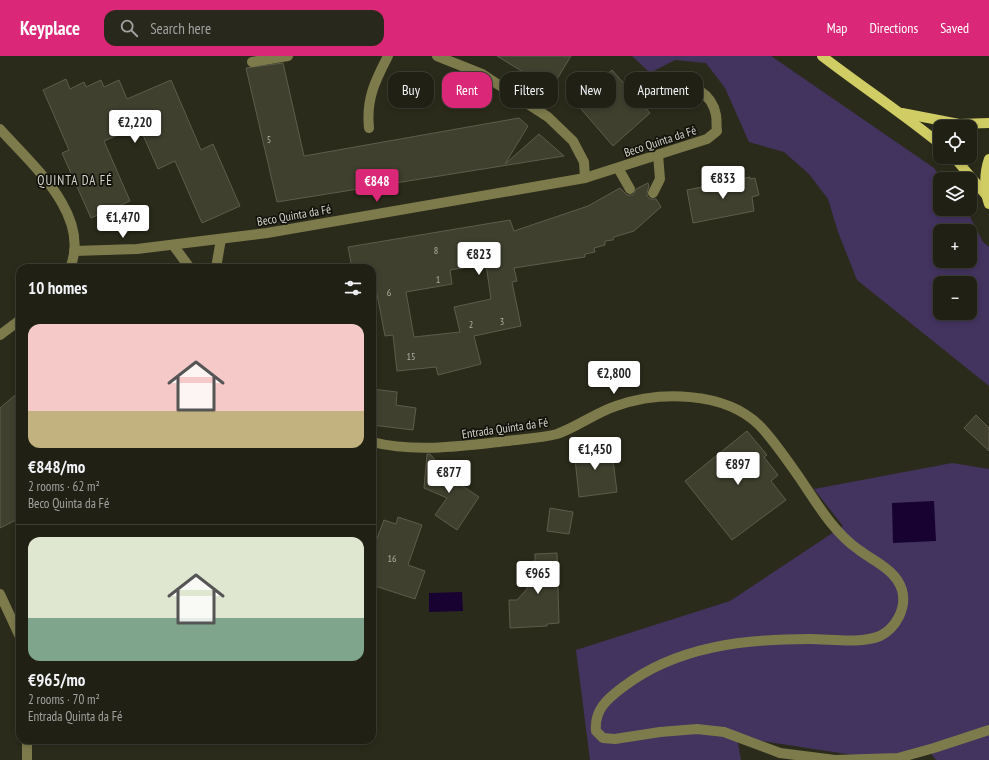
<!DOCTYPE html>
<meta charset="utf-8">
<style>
:root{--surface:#202014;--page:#28281d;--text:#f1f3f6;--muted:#a2a3a0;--line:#3d3e34;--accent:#db2777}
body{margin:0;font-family:"PT Sans Narrow",sans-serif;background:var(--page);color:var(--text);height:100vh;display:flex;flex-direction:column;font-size:15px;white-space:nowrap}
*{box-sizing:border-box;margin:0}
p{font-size:13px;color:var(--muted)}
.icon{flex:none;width:22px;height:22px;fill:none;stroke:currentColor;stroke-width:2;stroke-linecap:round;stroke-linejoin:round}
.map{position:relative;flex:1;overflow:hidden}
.details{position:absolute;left:16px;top:208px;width:360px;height:480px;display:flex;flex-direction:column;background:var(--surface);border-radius:12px;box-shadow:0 2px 6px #0003,0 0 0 1px var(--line)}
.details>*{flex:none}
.hud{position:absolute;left:388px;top:16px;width:380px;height:36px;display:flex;gap:8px}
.tools{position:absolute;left:933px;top:64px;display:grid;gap:8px}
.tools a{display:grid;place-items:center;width:44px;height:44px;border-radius:8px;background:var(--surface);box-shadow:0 2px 6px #0003,0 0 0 1px var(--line);font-size:20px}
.price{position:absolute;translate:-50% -34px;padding:0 9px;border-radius:4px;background:#fff;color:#222;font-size:13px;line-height:26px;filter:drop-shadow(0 1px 2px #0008)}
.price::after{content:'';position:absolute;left:50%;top:24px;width:12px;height:9px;margin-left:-6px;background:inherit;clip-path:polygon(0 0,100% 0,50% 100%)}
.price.on{background:var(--accent);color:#fff}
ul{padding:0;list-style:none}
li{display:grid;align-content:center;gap:8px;height:212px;padding:0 12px}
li+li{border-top:1px solid var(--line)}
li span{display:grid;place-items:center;height:124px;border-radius:12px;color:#555}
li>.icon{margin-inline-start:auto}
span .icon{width:72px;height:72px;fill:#fffc;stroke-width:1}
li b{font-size:17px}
h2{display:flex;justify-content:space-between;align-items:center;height:48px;padding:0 12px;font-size:17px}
.chip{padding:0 14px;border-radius:12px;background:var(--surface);box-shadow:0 2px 6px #0003,0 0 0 1px var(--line);font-size:14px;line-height:36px}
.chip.on{background:var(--accent);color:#fff}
header{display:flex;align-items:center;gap:24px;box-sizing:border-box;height:56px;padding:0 20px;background:var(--accent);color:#fff}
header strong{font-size:19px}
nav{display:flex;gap:22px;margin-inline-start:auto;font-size:14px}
.search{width:280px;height:36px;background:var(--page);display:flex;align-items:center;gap:10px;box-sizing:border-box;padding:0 14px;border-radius:12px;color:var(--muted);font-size:15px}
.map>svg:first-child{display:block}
</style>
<header>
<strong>Keyplace</strong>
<div class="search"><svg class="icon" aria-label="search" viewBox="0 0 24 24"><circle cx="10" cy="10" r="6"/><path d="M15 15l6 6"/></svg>Search here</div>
<nav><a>Map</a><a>Directions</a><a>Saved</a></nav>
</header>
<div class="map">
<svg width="989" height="704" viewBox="0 0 989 704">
<rect width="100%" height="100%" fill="#2b2b1b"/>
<g fill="#43335f" fill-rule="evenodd">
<path d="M632,0H771L934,112L942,123H940V153H966L983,186L989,191V330L857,224L838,176L828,143L809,118L784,96L749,86L725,32L706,7L675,4L650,17ZM940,175H970V205H940ZM940,227H970V257H940Z"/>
<polygon points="952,407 989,413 989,704 936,704 930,696 885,704 737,681 741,704 590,704 576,594 730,545 843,470 814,433"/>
</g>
<g fill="#180231">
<polygon points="934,445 936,485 893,487 892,447"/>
<polygon points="462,536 463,555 429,556 429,537"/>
</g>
<g fill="#40402f" stroke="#5e5d4c" fill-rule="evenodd">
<polygon points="497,0 571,0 551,33"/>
<polygon points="283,7 304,100 519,62 528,70 505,108 539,78 564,100 277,146 246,12"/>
<polygon points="612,14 650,57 613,90 575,46"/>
<polygon points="66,23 70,33 84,26 86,31 101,24 104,31 119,24 127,43 171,24 201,94 213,88 240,150 202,167 175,105 158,113 139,70 104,85 130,145 91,162 62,97 69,94 43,34"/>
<polygon points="750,121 750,123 755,122 759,139 752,141 754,155 693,167 687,134"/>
<path d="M648,127L649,130L647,137V140L650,143H656L661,151L634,175L614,181L613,184L605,185V189L594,192L595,196L585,198V201L514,212L517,225L512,226L521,270L474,280L481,308L438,319L436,311L397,315L393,279L385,280L372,212H352L348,191L510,164L514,175L588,150L620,132L627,139H633L636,133ZM486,208L491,243L454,251L460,276L414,281L406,236L452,228L450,214Z"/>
<polygon points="372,333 397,336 396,349 416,352 413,374 372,369"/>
<polygon points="20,335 20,462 0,472 0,352"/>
<polygon points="976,359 989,372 989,395 964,372"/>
<polygon points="747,375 767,399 764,401 778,419 771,425 786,444 732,484 685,425"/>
<polygon points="611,388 617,436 579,441 574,393"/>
<polygon points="427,398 430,398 449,421 479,441 457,474 435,459 447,442 424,432"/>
<polygon points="550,452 573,456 569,478 547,475"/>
<polygon points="398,461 422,469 408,509 425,515 415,543 372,529 372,484 376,485 384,464 396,468"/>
<polygon points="557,497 559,567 547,568 547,570 510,572 509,544 517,544 527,533 526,506 535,505 535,498"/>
</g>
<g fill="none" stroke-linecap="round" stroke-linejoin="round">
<g stroke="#7d7b4c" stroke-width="10">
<polyline points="437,0 482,18 548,61 573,85 584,106 585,122"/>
<polyline points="252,6 288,0"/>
<path d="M369,72C366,43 375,25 388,0"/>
<path d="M0,73C31,108 92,159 70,212"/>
<polyline points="618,112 630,133"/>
<polyline points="653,137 660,123 658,99"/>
<polyline points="173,189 190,212"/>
<path d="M74,195L137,193L267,177L585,122L707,83L717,75C716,70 717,64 716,59C712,38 693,26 672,31C666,33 659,39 654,42"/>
<polyline points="216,212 221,183"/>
<polyline points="0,279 20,264"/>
<path d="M372,386C416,397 463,390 507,385C523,383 541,382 557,378C577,371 595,357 616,350C659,335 724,335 759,369C774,384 786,403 799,421C816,446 833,476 859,494C875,506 896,514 902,534C907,552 896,572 880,580C860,588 831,583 810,583C745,583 677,590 623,631C607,643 594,654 596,675L603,682L615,683L660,676L697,673L724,676L780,697L835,704L898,702L934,692L989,674"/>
<polyline points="0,538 20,581"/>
<polyline points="27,684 27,704"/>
</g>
<g stroke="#d1cd65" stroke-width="10">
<path d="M822,0C861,30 902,57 940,88"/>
<polyline points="902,57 959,68 989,67"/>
<polyline points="954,101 986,139"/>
<path d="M989,103C984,117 984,134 989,148"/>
</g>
</g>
<g text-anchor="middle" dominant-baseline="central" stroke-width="3.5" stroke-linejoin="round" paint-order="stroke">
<g font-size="10" fill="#b0b0a5">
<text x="269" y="83">5</text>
<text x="436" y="194">8</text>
<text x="438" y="223">1</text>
<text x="389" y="236">6</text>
<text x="502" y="265">3</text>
<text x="471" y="268">2</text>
<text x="411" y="300">15</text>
<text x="392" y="502">16</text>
</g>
<g font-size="12" fill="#d6d6cc" stroke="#13130c">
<text transform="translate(660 85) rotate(-18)">Beco Quinta da Fé</text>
<text transform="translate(294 159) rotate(-10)">Beco Quinta da Fé</text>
<text transform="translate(505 372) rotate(-8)">Entrada Quinta da Fé</text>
</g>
<g font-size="13" letter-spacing="1" fill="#d6d6cc" stroke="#13130c">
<text x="75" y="124">QUINTA DA FÉ</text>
</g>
</g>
</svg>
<div class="tools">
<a><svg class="icon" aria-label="locate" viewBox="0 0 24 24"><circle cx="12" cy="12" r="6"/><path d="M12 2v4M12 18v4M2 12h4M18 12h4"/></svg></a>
<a><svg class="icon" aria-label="layers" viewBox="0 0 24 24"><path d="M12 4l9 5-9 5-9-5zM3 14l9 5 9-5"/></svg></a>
<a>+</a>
<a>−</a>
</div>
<b class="price" style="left:135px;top:88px">€2,220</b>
<b class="price" style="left:723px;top:144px">€833</b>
<b class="price on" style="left:377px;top:147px">€848</b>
<b class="price" style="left:123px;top:183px">€1,470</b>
<b class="price" style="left:479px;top:220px">€823</b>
<b class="price" style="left:614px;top:339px">€2,800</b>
<b class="price" style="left:595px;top:415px">€1,450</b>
<b class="price" style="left:738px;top:430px">€897</b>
<b class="price" style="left:449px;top:438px">€877</b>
<b class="price" style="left:538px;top:539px">€965</b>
<div class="hud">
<a class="chip">Buy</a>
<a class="chip on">Rent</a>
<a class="chip">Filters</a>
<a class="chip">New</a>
<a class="chip">Apartment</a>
</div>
<section class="details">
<h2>10 homes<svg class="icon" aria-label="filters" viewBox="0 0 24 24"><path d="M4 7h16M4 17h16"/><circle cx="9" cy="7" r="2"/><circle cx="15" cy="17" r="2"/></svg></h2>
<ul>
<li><span style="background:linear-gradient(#f6c9c9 70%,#c2b280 0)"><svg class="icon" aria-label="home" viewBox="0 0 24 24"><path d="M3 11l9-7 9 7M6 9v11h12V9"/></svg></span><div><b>€848/mo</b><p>2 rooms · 62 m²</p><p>Beco Quinta da Fé</p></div></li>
<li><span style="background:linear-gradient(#dfe7d0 65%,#7fa58c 0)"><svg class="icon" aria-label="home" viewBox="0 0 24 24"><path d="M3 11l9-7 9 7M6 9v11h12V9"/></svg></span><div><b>€965/mo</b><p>2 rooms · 70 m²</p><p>Entrada Quinta da Fé</p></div></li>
</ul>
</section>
</div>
